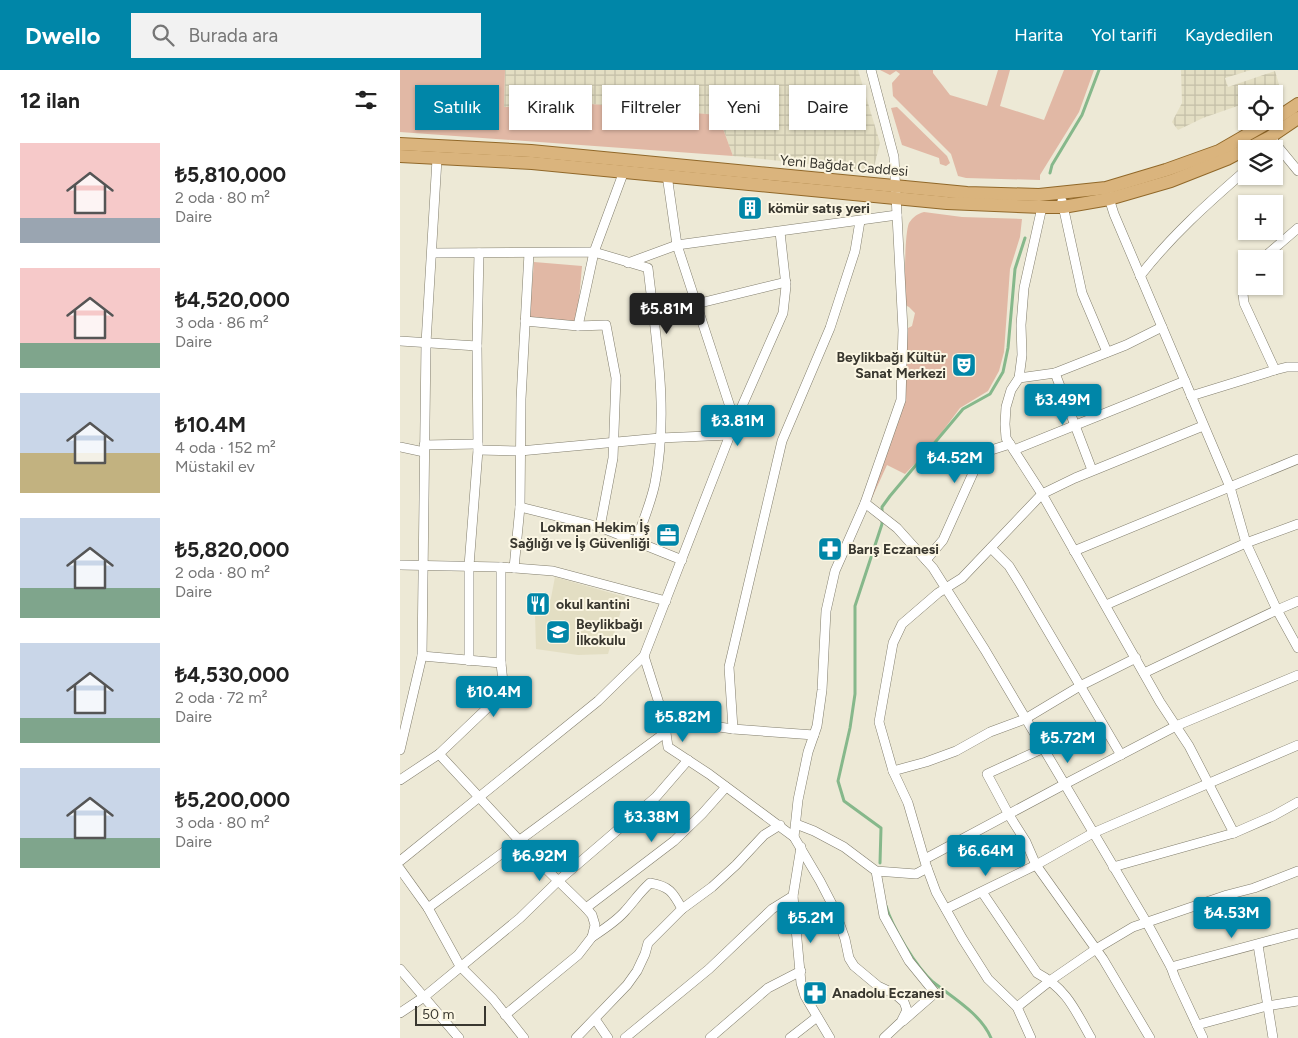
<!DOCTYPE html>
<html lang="tr">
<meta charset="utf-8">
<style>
:root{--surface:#fff;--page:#f2f2f2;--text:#222;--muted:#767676;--accent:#0086a8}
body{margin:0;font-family:Figtree,sans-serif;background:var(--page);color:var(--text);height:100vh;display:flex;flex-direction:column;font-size:19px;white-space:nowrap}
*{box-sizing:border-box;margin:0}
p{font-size:16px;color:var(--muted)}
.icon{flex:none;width:28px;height:28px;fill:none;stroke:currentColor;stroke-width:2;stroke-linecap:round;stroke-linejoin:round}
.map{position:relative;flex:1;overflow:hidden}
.sheet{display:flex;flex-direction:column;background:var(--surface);width:400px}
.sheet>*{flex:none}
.hud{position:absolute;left:15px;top:15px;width:475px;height:45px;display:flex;gap:10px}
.buttons{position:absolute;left:838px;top:15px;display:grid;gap:10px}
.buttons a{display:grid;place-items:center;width:45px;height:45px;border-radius:0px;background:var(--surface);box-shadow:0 1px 4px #0004;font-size:25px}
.scale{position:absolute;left:15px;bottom:12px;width:71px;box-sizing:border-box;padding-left:5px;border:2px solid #39372f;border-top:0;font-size:14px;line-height:18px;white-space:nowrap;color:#39372f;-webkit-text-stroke:4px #fbf6e3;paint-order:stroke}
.price{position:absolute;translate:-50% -42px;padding:0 11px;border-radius:5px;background:var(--accent);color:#fff;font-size:16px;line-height:32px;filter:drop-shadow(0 1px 2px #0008)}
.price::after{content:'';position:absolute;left:50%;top:30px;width:15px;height:11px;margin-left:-8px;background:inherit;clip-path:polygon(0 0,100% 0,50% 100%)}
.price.selected{background:#222;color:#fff}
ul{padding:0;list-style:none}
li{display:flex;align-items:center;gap:15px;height:125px;padding:0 20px}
li span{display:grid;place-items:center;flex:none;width:140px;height:100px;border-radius:0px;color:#555}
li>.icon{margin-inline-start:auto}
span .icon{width:60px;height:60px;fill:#fffc;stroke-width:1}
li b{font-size:21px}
h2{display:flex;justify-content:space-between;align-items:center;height:60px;padding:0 20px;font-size:21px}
.pill{padding:0 18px;border-radius:0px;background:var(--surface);box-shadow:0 1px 4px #0004;font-size:18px;line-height:45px}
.pill.selected{background:var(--accent);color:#fff}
header{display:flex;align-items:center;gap:30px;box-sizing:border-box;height:70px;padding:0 25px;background:var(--accent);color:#fff}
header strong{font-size:24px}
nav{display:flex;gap:28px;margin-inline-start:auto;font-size:18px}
.search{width:350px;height:45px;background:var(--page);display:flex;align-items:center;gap:12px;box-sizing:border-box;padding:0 18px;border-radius:0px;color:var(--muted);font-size:19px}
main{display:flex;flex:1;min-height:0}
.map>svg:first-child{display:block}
</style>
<header>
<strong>Dwello</strong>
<div class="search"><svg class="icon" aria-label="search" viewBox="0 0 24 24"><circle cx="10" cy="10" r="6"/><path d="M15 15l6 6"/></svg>Burada ara</div>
<nav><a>Harita</a><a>Yol tarifi</a><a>Kaydedilen</a></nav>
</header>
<main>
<section class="sheet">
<h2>12 ilan<svg class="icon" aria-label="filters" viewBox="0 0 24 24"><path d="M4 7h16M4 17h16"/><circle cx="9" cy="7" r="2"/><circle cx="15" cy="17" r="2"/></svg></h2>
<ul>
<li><span style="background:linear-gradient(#f6c9c9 75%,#9aa5b1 0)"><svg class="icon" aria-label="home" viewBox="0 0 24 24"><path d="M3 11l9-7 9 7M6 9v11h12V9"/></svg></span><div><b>₺5,810,000</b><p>2 oda · 80 m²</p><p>Daire</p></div></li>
<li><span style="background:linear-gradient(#f6c9c9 75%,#7fa58c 0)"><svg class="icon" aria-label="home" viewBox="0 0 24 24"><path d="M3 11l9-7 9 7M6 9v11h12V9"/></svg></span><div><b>₺4,520,000</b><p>3 oda · 86 m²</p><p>Daire</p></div></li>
<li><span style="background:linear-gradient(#c9d6e8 60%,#c2b280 0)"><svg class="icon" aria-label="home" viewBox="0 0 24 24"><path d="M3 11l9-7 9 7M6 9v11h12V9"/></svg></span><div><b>₺10.4M</b><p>4 oda · 152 m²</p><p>Müstakil ev</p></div></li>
<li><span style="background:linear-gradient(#c9d6e8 70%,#7fa58c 0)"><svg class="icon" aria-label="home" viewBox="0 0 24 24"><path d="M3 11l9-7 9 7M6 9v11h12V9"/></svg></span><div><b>₺5,820,000</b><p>2 oda · 80 m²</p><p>Daire</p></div></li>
<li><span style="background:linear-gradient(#c9d6e8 75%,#7fa58c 0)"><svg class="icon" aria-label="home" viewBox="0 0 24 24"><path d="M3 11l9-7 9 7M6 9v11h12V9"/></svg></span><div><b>₺4,530,000</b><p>2 oda · 72 m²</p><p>Daire</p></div></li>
<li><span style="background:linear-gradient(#c9d6e8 70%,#7fa58c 0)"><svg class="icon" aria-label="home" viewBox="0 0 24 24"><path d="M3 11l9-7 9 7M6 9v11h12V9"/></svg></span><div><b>₺5,200,000</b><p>3 oda · 80 m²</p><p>Daire</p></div></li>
</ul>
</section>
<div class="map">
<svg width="898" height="968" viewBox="0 0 898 968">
<defs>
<pattern id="industrial-grid" width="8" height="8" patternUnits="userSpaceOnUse" patternTransform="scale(1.25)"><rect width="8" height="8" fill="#e3dec3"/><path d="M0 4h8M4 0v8" fill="none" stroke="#c4bfa8"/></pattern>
</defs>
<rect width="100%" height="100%" fill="#ede9d6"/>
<polygon fill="#e3dec3" points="155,507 225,527 208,584 178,585 136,579 135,544 143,544 151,528"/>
<g fill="url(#industrial-grid)">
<polygon points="102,0 458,0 480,73 473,101 333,86 318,45 179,33 104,37 105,1"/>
<polygon points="781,0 851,0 825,8 828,17 875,1 883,28 874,31 874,24 846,24 846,33 803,48 778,60 772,52 782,33"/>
</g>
<g fill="#e1b8a5">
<polygon points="0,0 105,0 104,37 179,33 318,45 333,86 0,62"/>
<polygon points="480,0 533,0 533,3 550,25 587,36 598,0 610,0 600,36 644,50 664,0 694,0 679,42 640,105 640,110 566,108 558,106 551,84 493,26 492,13 500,4 496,1 490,5"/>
<polygon points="497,37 547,86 550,93 546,96 540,94 539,88 502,75 491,38"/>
<path d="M524,142L562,147L622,149L620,167L610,199L604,282L599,301L588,321L560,338L530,378L505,404L487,395L471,430L470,429L484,384L500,347L506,259L512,256L515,243L509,237L505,235C505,219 504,165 509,153C513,147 517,144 524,142Z"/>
<polygon points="134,192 182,196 177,253 129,249"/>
</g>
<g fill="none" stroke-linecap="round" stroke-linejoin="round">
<g stroke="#86b88b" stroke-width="3">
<polyline points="650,103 652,95 682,45 699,0"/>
<polyline points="482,443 482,437 490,426 563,339 590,324 603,302 608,278 615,199 625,168"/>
<polyline points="480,793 481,758 444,731 438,711 450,658 455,624 455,536 482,454 482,449"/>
<path d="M486,836C492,857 516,897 533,912C553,928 581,944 591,968"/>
</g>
<defs>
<g id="street">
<polyline points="870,67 898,101"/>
<polyline points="267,105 277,175 335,352"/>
<polyline points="708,125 714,144 830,417 846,473 877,540 898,578"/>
<polyline points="662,131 682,223 707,282"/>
<polyline points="642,137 624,218 621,255 622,285 619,308 611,320 606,337 605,354 606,368 642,424 760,632 789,676 834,763 873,746 898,732"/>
<path d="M32,183L194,182L248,198C256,269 269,342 255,413C251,433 242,453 236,472"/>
<polyline points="862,189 898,158"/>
<polyline points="228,193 277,175 497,145"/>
<path d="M740,206C771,166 808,133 846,100"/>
<polyline points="846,211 843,224 844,233 875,300"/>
<polyline points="296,234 386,212"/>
<polyline points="125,251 178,256 206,255 216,308 213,388 200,457"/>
<polyline points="178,256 194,182 224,101"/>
<polyline points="0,271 77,276"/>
<polyline points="655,303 692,400"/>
<polyline points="619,308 655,303 726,275 762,257"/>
<polyline points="791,326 875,300 887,297 898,297"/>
<polyline points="24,375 78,374"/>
<polyline points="0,377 24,382"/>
<polyline points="78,380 120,381 260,368 331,365"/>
<polyline points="614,380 785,311"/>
<polyline points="465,433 497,458 533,498 585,580 747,853 771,897 775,908 803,968"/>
<polyline points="120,437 200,457 282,490"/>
<polyline points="591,478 609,496 619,512 721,685"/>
<polyline points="674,481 898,389"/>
<polyline points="526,490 543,470 582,383 610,374"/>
<polyline points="0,495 101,497 153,501 266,531"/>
<polyline points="114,498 120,437 121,329 129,183"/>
<polyline points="706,535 846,473 898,454"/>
<polyline points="22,586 101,593"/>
<polyline points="244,586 264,649 268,677 309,704 394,767 420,811 434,838 445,869 449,888 454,896 478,916 495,924 504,932 507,940 501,952 484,968"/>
<polyline points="69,591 69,496 78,380 77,276 79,183"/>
<polyline points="744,603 877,540 898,531"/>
<polyline points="264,649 333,659 414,665"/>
<polyline points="333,659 329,597 382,371 430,258 455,181 460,151"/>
<polyline points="644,678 587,704 609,745 626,772 636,795 703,889 750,968"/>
<polyline points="0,680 22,586 26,273 37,89"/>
<polyline points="39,684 143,796 186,838 192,845 195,855 192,867 178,885 105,945"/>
<polyline points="493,701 526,692 556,681 590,662 625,649 680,616 736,588"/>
<polyline points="0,710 39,684 104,622 101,593 101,497"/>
<polyline points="396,754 414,761 444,777 476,801 516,804 527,798"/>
<polyline points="394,767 398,730 408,682 417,656 422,620 426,541 435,501 465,433 501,330 503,260 494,87 471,0"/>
<polyline points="401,777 393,826 401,913 405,926 430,968"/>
<polyline points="525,789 665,714 776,656 898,605"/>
<polyline points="0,791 198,631 244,586 335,352 383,243 386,216 380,162"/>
<polyline points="713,797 834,763"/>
<polyline points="0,799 28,838 60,896 93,929 124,968"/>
<polyline points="476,801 484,846 509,891 535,923 503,951"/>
<path d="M582,822L637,903C667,919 675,940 691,968"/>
<polyline points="28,838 266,662"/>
<polyline points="186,838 274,771 302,744 326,717"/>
<polyline points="546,839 636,795 693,763 898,675"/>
<path d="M192,867C204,859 217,851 226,840C235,830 239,823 250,813C269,816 273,822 282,839"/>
<polyline points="858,875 873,968"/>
<polyline points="771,897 898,863"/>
<polyline points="0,899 59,968"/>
<polyline points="617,937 651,910 696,879 733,857 827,825 854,818 898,801"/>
<polyline points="0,943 24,927 120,848 158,811 256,727 288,690"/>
<polyline points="195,949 208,968"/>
<polyline points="797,955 867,936 898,931"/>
<polyline points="176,968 227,915 237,901 245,884 248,873 282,839 312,817 336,795 364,765 380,755"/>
<polyline points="225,968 309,899 372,839 393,826"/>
<polyline points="310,968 368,918 401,901"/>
<polyline points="390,968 417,947"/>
<polyline points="631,968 617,937 588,909 562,868 536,822 526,795 508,733 493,701 479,652 493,573 502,554 538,523 562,508 642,424 675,408 803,356"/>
</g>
<g id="primary">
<polyline points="874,50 898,34"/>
<polyline points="0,74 131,81 567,123 639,125 706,118 766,100 819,81 871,51"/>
<polyline points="847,79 870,67 898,48"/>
<polyline points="0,86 132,93 547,133 642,137 663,137 709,129 771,111 827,89 846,79"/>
</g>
</defs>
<use href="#street" stroke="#827e6d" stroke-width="10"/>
<use href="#primary" stroke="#916829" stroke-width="14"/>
<use href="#street" stroke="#fff" stroke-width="9"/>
<use href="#primary" stroke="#dab47d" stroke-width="12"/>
</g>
<defs>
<symbol id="building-square" viewBox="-11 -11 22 22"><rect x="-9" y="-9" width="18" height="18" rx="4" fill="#0086a8" stroke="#fbf6e3"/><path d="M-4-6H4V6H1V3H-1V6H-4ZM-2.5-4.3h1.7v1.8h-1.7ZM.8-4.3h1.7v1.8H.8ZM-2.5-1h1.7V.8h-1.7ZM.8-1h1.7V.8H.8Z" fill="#fff"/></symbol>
<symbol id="theatre-square" viewBox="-11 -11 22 22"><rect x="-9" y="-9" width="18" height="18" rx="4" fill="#0086a8" stroke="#fbf6e3"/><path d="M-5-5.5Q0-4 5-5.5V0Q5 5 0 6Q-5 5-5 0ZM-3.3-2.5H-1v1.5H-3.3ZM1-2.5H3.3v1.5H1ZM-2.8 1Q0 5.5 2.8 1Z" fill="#fff"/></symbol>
<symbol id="office-square" viewBox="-11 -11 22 22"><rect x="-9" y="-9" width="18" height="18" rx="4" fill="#0086a8" stroke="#fbf6e3"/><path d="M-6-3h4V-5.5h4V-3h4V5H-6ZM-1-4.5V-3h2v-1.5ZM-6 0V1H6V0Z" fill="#fff"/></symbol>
<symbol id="pharmacy-square" viewBox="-11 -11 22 22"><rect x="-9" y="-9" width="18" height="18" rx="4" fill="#0086a8" stroke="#fbf6e3"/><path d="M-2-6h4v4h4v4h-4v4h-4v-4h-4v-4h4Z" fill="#fff"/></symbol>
<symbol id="restaurant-square" viewBox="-11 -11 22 22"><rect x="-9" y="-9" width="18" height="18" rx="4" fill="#0086a8" stroke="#fbf6e3"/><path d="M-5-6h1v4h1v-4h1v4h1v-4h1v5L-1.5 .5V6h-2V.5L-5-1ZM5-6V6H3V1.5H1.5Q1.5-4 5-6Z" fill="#fff"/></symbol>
<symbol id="school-square" viewBox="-11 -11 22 22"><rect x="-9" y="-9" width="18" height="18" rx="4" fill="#0086a8" stroke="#fbf6e3"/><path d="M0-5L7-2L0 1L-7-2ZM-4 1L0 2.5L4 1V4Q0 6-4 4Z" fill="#fff"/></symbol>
</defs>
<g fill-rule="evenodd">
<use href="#building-square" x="336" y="124" width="28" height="28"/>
<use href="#theatre-square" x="550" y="281" width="28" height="28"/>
<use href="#office-square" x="254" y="451" width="28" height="28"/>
<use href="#pharmacy-square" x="416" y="465" width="28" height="28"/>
<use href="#restaurant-square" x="124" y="520" width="28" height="28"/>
<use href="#school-square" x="144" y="548" width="28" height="28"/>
<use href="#pharmacy-square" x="401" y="909" width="28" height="28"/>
</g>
<g text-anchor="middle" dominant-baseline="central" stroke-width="4" stroke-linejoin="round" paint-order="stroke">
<g font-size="14" fill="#39372f" stroke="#fbf6e3">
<text transform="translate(444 96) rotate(5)">Yeni Bağdat Caddesi</text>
</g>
<g font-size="14" font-weight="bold" fill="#39372f" stroke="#fbf6e3" text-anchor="start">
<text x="368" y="138">kömür satış yeri</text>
<text x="546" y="287" text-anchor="end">Beylikbağı Kültür<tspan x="546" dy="16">Sanat Merkezi</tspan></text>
<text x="250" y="457" text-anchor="end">Lokman Hekim İş<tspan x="250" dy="16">Sağlığı ve İş Güvenliği</tspan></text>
<text x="448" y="479">Barış Eczanesi</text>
<text x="156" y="534">okul kantini</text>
<text x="176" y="554">Beylikbağı<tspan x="176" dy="16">İlkokulu</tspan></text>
<text x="432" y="923">Anadolu Eczanesi</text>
</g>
</g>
</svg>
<div class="buttons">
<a><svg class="icon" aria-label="locate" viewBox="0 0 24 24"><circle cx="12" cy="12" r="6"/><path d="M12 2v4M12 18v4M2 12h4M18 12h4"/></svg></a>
<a><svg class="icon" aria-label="layers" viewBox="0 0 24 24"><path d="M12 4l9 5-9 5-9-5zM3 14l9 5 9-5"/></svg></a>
<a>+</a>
<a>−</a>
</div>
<div class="scale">50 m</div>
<b class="price selected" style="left:267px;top:265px">₺5.81M</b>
<b class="price" style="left:663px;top:356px">₺3.49M</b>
<b class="price" style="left:338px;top:377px">₺3.81M</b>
<b class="price" style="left:555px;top:414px">₺4.52M</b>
<b class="price" style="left:94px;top:648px">₺10.4M</b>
<b class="price" style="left:283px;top:673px">₺5.82M</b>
<b class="price" style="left:668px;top:694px">₺5.72M</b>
<b class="price" style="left:252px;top:773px">₺3.38M</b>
<b class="price" style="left:586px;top:807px">₺6.64M</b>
<b class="price" style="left:140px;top:812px">₺6.92M</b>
<b class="price" style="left:832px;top:869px">₺4.53M</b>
<b class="price" style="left:411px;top:874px">₺5.2M</b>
<div class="hud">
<a class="pill selected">Satılık</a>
<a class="pill">Kiralık</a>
<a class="pill">Filtreler</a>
<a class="pill">Yeni</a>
<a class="pill">Daire</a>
</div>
</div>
</main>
